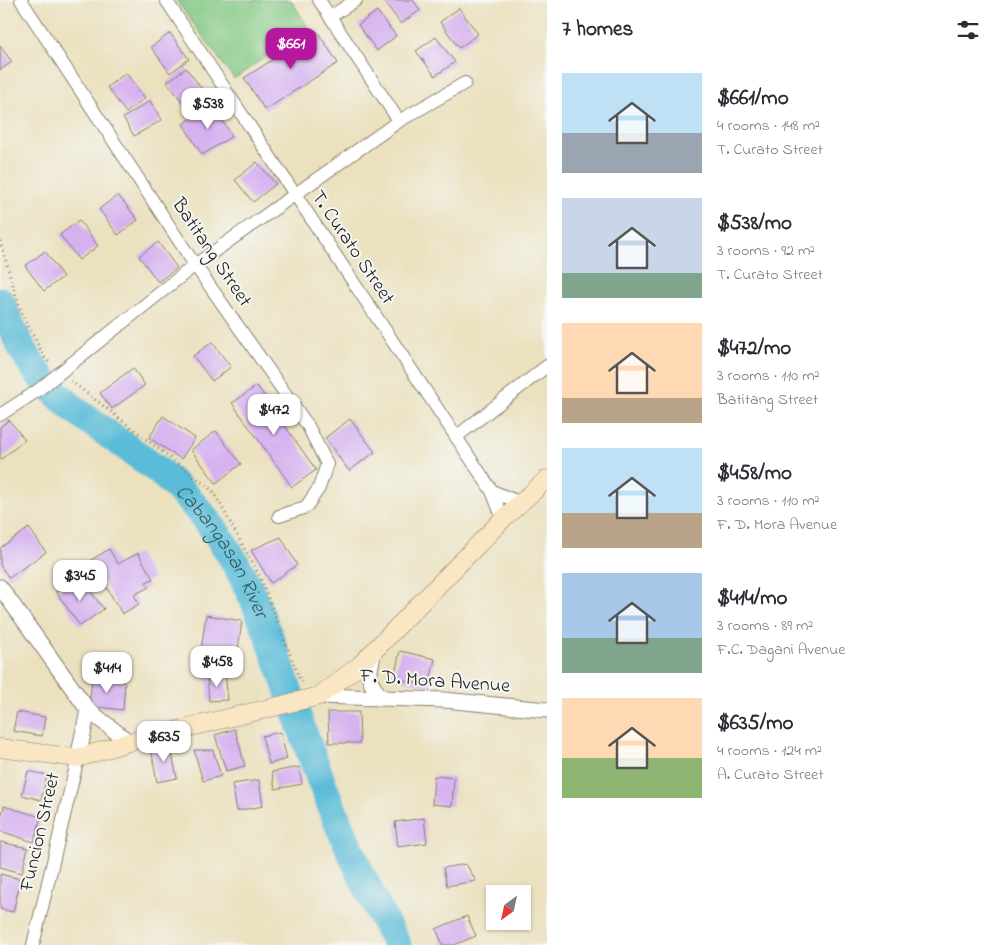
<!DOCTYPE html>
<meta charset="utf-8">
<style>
:root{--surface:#fff;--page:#f2f2f3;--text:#2b2b33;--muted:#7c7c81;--accent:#b5179e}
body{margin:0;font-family:"Indie Flower",sans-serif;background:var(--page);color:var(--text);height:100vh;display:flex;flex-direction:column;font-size:19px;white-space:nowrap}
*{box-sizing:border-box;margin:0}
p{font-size:16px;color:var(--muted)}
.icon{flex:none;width:28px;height:28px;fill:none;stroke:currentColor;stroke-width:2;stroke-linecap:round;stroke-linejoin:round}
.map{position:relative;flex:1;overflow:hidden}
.sheet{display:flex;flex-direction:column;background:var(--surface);width:450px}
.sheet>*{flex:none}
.needle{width:32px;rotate:213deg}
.tools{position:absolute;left:486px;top:885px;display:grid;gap:10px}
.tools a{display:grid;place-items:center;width:45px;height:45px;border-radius:0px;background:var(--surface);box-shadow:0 1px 4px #0004;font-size:25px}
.price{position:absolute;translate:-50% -42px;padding:0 11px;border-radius:10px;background:#fff;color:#222;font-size:16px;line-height:32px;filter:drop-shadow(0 1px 2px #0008)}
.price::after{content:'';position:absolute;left:50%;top:30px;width:15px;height:11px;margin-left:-8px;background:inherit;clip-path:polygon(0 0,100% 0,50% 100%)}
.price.on{background:var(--accent);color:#fff}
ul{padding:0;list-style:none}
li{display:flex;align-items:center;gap:15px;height:125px;padding:0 15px}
li span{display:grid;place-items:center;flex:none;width:140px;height:100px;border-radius:0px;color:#555}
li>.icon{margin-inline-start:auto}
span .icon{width:60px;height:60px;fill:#fffc;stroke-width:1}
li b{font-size:21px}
h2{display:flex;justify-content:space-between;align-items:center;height:60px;padding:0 15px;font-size:21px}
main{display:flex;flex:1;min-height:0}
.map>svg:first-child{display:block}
</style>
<main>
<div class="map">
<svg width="547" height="945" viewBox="0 0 547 945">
<rect width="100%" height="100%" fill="#f6f6f2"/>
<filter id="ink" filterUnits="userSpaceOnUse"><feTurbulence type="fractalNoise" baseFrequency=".02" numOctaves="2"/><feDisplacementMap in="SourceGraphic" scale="10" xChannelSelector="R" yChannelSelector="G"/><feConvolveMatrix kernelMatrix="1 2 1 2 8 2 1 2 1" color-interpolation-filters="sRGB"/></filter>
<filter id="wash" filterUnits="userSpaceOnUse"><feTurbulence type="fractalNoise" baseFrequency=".0096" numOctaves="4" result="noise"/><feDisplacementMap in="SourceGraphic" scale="20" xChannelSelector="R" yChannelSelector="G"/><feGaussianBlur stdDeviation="1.12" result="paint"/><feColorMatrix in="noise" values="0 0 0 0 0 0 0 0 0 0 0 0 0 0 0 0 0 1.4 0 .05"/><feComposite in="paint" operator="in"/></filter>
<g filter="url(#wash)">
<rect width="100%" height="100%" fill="#ebe1bf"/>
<polygon fill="#82c883" stroke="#4f7250" points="176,0 291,0 308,27 234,79"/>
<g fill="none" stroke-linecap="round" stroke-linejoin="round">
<path stroke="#5abcd8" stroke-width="29" id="s1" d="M0,301C13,332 28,366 53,390C85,422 126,444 161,473C187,495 211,523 229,552C265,611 284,682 308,746C333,815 362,881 397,945"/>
</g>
<g id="blocks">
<g fill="#d6b1f0">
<polygon points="383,0 413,0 420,10 401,24"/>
<polygon points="459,8 478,34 459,48 440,22"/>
<polygon points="377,11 396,36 377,51 358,25"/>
<polygon points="317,31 338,63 265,110 244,78"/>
<polygon points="170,33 189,59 170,73 151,47"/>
<polygon points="436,37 455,62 435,76 416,51"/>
<polygon points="0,46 12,62 0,70"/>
<polygon points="186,68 205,93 186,107 167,82"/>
<polygon points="126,73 145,98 126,113 107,87"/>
<polygon points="150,101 162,120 134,136 123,118"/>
<polygon points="213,105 232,136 202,155 183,124"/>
<polygon points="257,162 276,184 253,202 235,180"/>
<polygon points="118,195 138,220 118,235 99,209"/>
<polygon points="79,220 98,246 79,260 60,235"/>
<polygon points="158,242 177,268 158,282 139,256"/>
<polygon points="45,251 63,277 44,291 25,266"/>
<polygon points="212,342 231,367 212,381 193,356"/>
<polygon points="133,368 145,385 112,409 100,393"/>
<polygon points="257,386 316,470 292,487 232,403"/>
<polygon points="163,416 195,438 181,459 149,438"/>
<polygon points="350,419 375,452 349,471 325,438"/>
<polygon points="9,420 25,440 0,460 0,427"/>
<polygon points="216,431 241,464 216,483 191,450"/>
<polygon points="29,528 46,552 9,578 0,565 0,548"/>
<polygon points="281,537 297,565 271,583 251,550"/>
<polygon points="109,549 118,564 138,553 153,579 146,582 149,587 134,595 139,604 122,614 91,560"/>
<polygon points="73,579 82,591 87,587 104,609 80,626 56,592"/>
<polygon points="206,615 242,621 237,656 201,650"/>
<polygon points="400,651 435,659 429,686 394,678"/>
<polygon points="225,674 228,700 209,701 207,675"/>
<polygon points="92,679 125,682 123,710 89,706"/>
<polygon points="17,712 45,717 42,736 13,731"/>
<polygon points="328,712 359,712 360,743 329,743"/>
<polygon points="235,729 245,766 226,771 215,735"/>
<polygon points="280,732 287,759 269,764 262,736"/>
<polygon points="170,744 177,778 157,782 151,748"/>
<polygon points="194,750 213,750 221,776 203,781"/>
<polygon points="299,767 302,784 275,789 272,772"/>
<polygon points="28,771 47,775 41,800 22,795"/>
<polygon points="434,776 454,778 452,806 432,804"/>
<polygon points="259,780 263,806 237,811 232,784"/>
<polygon points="4,806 41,817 34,842 0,831 0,821"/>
<polygon points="424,818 427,843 398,847 395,822"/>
<polygon points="0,842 28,848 22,873 0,867"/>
<polygon points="466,864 476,881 447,886 443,868"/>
<polygon points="0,874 21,879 13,912 0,909"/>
<polygon points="467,916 476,936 454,945 443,945 436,929"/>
</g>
</g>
</g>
<g filter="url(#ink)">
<use href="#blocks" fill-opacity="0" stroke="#847e6e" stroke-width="1"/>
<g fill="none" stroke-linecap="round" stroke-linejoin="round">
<defs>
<g id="minor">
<polyline points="21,0 195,265 308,426 327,464 319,488 306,507 279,516"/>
<polyline points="166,0 492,491 503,519"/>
<polyline points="330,17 356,0"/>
<polyline points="399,121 465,83"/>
<polyline points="0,415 37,391 195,265 399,121 319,0"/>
<polyline points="456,437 547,366"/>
<polyline points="492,491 521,503"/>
<polyline points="33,945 78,758"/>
</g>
<g id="tertiary">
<polyline points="0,587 88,710 129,742"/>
<path d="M374,651C369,673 365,682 383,698"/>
<polyline points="319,696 444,700 547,710"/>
<polyline points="78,758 88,710"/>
</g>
<polyline id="secondary" points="0,748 78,758 129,742 319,696 360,665 503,519 547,479"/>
</defs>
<use href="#minor" stroke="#847e6e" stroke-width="14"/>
<use href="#tertiary" stroke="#847e6e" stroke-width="17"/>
<use href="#secondary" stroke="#847e6e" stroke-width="19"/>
<g stroke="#847e6e" stroke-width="3" stroke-dasharray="1 4" stroke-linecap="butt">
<polyline points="0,241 21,312 45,358 51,364"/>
<polyline points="71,381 213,491 260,577 302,685"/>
</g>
<use href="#minor" stroke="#fff" stroke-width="12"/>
<use href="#tertiary" stroke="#fff" stroke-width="15"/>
<use href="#secondary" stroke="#fbe6c4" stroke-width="18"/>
</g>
</g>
<g text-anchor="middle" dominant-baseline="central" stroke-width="4" stroke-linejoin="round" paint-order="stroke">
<g font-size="20" fill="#1c1c1c" stroke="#f6f6f2">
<text transform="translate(352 248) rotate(56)">T. Curato Street</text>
<text transform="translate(211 253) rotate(56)">Batitang Street</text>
<text transform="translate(435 682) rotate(4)">F. D. Mora Avenue</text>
<text transform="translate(41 832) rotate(-77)">Funcion Street</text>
</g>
<g font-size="21" font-style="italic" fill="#355c67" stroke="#f6f6f2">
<text stroke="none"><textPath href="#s1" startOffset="341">Cabangasan River</textPath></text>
</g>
</g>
</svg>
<div class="tools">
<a><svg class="needle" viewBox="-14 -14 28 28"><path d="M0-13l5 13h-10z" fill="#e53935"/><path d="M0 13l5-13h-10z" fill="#7c7c81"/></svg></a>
</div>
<b class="price on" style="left:291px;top:70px">$661</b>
<b class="price" style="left:208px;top:130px">$538</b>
<b class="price" style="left:274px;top:436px">$472</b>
<b class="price" style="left:80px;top:602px">$345</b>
<b class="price" style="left:217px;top:688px">$458</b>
<b class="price" style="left:107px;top:694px">$414</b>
<b class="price" style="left:164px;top:763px">$635</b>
</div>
<section class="sheet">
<h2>7 homes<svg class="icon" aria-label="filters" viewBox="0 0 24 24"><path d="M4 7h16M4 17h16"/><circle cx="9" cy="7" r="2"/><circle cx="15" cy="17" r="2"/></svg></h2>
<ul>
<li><span style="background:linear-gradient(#bfe0f5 60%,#9aa5b1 0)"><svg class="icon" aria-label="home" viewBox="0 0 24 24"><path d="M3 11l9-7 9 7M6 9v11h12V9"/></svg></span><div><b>$661/mo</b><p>4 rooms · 148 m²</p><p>T. Curato Street</p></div></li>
<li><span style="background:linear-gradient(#c9d6e8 75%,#7fa58c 0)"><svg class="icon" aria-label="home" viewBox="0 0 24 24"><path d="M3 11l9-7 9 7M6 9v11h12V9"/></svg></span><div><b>$538/mo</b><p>3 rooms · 92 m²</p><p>T. Curato Street</p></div></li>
<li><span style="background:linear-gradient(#ffd9b3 75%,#b9a48a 0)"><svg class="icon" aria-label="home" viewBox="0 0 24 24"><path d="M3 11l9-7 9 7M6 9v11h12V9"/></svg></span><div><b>$472/mo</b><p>3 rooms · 110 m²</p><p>Batitang Street</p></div></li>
<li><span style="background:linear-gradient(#bfe0f5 65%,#b9a48a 0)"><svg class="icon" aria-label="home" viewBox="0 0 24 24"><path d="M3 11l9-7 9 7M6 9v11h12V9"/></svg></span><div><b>$458/mo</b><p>3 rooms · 110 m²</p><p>F. D. Mora Avenue</p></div></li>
<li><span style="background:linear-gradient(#a9c7e8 65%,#7fa58c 0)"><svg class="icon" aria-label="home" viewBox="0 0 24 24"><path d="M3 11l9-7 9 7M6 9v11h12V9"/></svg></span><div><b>$414/mo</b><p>3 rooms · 89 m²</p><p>F.C. Dagani Avenue</p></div></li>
<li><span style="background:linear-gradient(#ffd9b3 60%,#8fb573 0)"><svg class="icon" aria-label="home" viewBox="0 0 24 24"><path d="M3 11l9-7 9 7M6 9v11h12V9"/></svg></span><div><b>$635/mo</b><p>4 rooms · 124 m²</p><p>A. Curato Street</p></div></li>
</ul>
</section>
</main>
